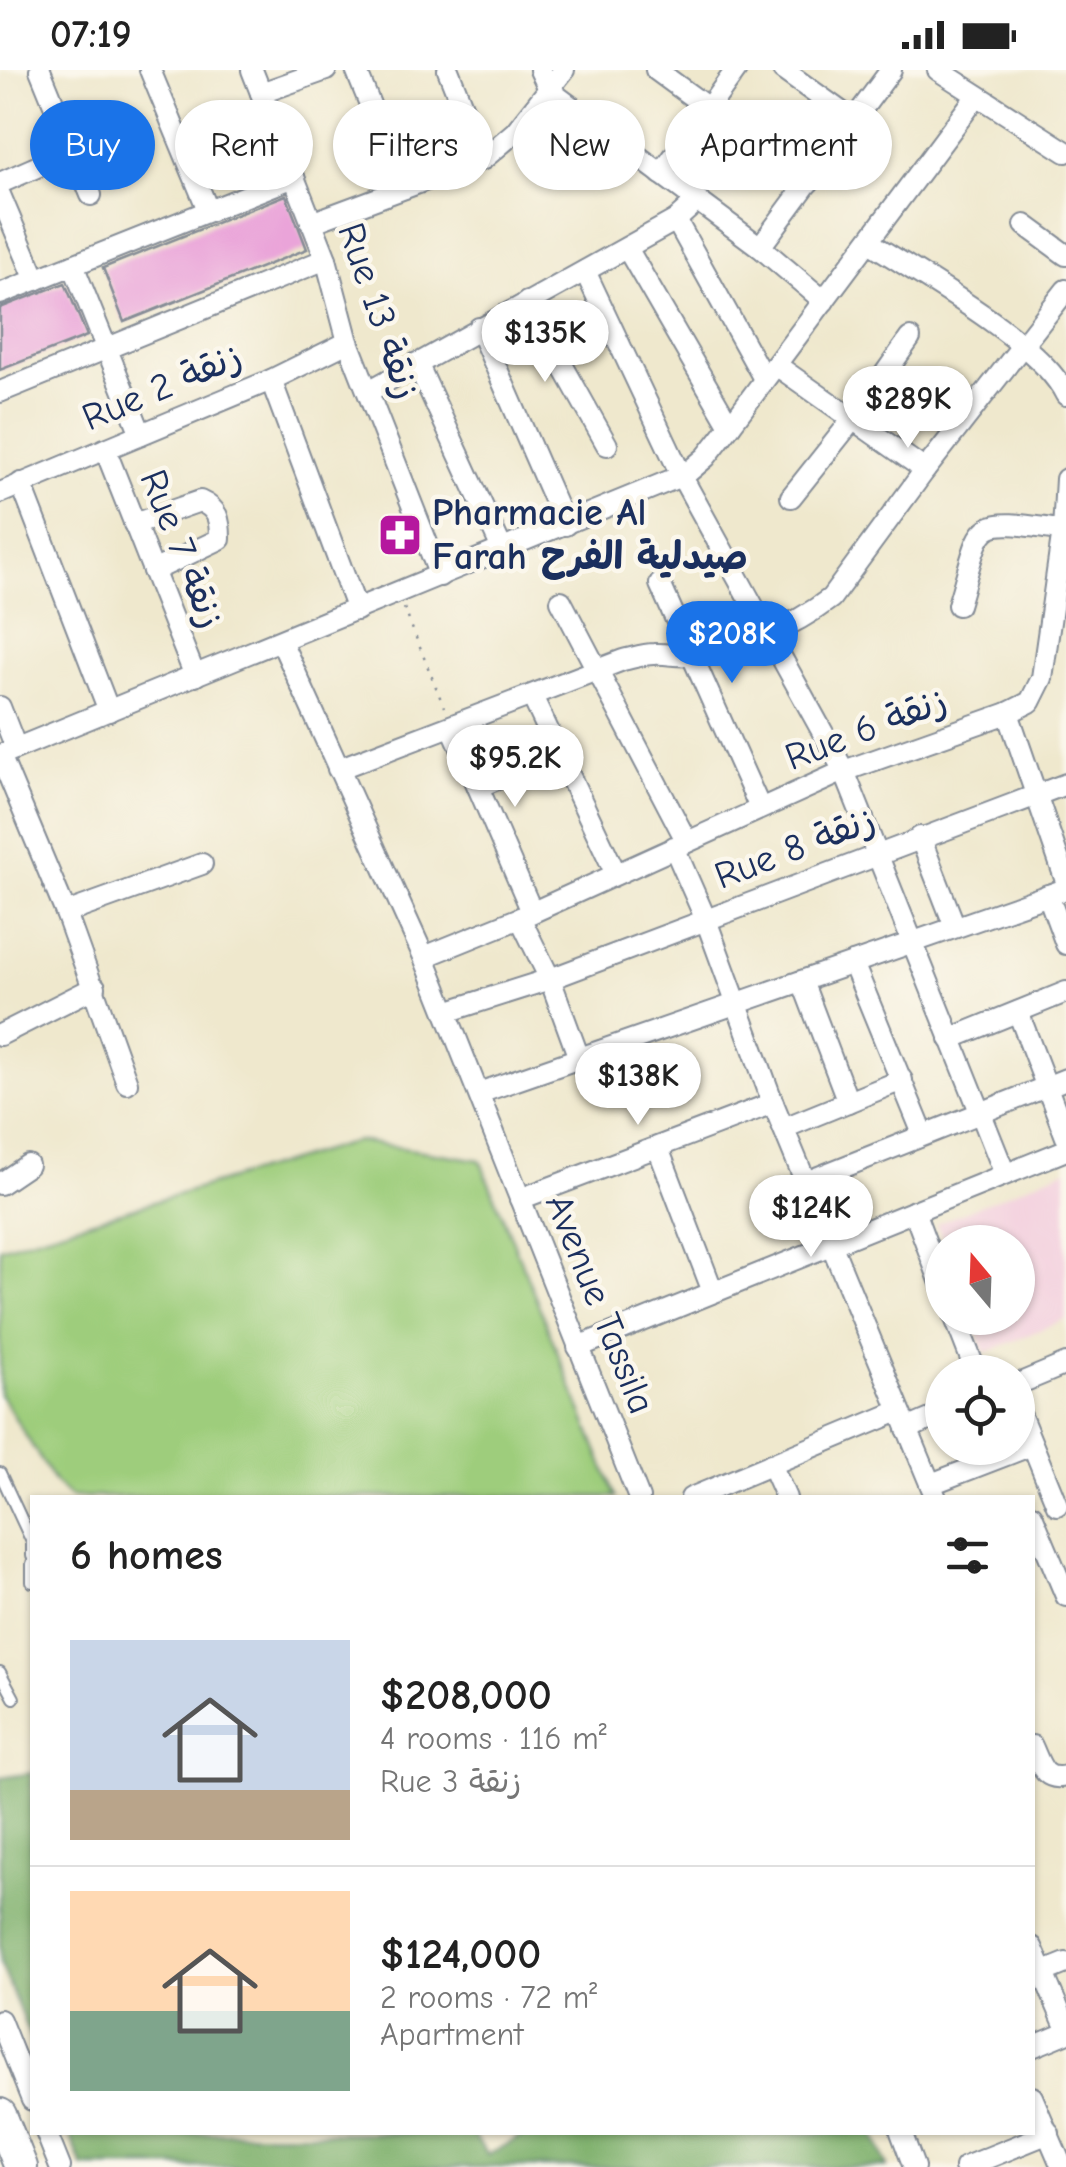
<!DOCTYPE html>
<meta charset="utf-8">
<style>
:root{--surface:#fff;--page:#f2f2f2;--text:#222;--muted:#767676;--line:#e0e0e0;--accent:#1a73e8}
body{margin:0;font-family:"Comic Neue","Playpen Sans Arabic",sans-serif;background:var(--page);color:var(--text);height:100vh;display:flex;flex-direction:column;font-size:38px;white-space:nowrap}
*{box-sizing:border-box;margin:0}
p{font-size:32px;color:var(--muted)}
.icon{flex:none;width:55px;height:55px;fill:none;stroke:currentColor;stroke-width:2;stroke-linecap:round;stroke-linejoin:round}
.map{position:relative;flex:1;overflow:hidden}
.side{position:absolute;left:30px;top:1425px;width:1005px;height:640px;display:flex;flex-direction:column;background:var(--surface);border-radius:0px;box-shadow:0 2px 8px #0004}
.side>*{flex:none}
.banner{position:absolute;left:30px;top:30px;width:1008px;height:90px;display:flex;gap:20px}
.needle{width:65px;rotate:341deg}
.tools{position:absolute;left:925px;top:1155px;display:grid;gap:20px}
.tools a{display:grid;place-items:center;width:110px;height:110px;border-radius:50%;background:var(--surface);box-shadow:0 2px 8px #0004;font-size:50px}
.price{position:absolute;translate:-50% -85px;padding:0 22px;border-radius:35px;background:#fff;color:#222;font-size:32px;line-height:65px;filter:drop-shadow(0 2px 5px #0008)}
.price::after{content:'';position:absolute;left:50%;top:60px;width:30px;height:22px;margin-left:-15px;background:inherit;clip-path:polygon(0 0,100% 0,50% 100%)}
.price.active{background:var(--accent);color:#fff}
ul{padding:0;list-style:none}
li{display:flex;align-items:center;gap:30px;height:250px;padding:0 40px}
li+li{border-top:2px solid var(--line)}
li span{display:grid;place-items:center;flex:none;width:280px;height:200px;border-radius:0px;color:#555}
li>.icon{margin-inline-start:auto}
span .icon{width:120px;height:120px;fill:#fffc;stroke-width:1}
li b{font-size:42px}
h2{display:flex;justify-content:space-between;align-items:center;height:120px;padding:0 40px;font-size:42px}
.chip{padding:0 35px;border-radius:45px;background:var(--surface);box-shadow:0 2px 8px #0004;font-size:35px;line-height:90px}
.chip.active{background:var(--accent);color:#fff}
.status{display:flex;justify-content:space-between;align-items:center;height:70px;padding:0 50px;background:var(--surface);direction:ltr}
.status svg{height:28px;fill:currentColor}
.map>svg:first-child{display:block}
</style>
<div class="status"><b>07:19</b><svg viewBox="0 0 49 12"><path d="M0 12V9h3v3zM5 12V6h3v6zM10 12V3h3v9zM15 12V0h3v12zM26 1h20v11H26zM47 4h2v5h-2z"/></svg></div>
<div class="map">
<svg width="1066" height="2097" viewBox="0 0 1066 2097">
<rect width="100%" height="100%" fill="#fbf7ec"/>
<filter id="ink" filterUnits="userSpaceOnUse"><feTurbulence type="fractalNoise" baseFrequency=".01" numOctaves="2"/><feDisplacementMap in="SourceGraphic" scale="20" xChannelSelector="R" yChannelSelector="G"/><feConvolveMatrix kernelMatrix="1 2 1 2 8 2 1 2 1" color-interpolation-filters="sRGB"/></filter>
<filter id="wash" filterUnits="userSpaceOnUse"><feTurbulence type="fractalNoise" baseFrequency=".0048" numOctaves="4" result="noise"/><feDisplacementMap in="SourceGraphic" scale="40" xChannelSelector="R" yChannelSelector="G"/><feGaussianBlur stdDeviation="2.25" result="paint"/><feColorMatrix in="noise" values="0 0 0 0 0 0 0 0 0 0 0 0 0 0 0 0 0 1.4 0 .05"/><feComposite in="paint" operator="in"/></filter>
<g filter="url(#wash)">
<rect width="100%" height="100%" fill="#efe8cd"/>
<polygon fill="#f3cfde" points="1066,1099 1066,1249 985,1283 972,1248 1018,1248 1018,1172 944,1172 936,1154"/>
<polygon fill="#9ecd7c" stroke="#5c7e6d" stroke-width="2.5" points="357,1071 480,1090 616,1427 71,1427 55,1413 0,1324 0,1178"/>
<g fill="#7eb06c" stroke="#4c7065" stroke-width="2.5">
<polygon points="32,1703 32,1972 0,1892 0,1708"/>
<polygon points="873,2063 887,2097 83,2097 69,2063 472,2063 488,2085 528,2063"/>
</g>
<g id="blocks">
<g fill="#eaa4d9">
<polygon points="286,125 307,179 124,252 103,198"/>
<polygon points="65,213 87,266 0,300 0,238"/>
</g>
</g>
</g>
<g filter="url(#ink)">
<use href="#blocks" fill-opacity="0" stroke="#858c96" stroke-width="2.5"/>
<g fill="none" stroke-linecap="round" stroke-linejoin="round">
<defs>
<g id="service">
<polyline points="0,1403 32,1472 32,1486"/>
<polyline points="32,1512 32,1494"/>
<polyline points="0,1602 14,1628"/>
</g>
<g id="minor">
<polyline points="40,0 91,125"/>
<polyline points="150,0 208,140"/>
<polyline points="252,0 326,189 348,272 440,506"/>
<polyline points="356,0 404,118"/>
<polyline points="448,0 483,89"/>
<polyline points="540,0 550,21 760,177 824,231"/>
<polyline points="656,0 809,112"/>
<polyline points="783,0 854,51"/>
<polyline points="938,0 1066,82"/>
<polyline points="261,23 326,0"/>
<polyline points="661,104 736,0"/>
<polyline points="0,113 73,81"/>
<polyline points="0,125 36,210"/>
<polyline points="676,150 764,309"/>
<polyline points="311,153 483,89 515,62 564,0"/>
<polyline points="1025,155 1066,185"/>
<path d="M869,172C921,206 1041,272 1066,325"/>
<polyline points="760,177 891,0"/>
<polyline points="627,178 730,356"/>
<polyline points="73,195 141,364"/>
<polyline points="585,201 682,407 844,701 1005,1104"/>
<polyline points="0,224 294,107"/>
<polyline points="527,232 607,375"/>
<polyline points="479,258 565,455"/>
<polyline points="417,293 503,481"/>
<polyline points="776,295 925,400"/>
<polyline points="271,310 357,540"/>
<polyline points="369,321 676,150 697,131"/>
<polyline points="0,322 326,189"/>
<polyline points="105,379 195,606"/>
<polyline points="21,413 109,641"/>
<polyline points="0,423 271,310 348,272"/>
<polyline points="791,427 853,349 910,268"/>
<path d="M134,454L200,431C218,439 220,449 220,469L153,501"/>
<polyline points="660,514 760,738"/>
<polyline points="561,531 687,772"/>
<path d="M958,535C985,445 971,448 1066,461"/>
<polyline points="281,571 424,887 639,1428"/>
<polyline points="532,626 616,804"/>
<polyline points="0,637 16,678"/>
<polyline points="1008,643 1066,811"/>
<polyline points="452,657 532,842"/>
<path d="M338,699L623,590C633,588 643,584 654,584C667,583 680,587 693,585C741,579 793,557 831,528L925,400L1066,220"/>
<polyline points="478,717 559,683"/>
<polyline points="920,767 955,857"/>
<polyline points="674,777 706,850 773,1033 936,1428"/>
<polyline points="1048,825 1066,874"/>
<polyline points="66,843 202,794"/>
<polyline points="520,848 550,909 579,988"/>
<polyline points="424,887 520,848 844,701 1008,643 1030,632 1042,608 1063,460 1066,409"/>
<polyline points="853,893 923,1064"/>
<polyline points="802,911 848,1032"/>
<polyline points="446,942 550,909 1066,714"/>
<polyline points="1018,942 1066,1067"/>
<polyline points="0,965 95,917"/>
<polyline points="950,969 1066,922"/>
<polyline points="127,1013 66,843 0,685 686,404 706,387 730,356 976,27"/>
<polyline points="479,1023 1066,819"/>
<polyline points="784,1058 902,1010"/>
<polyline points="658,1078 713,1222"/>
<polyline points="806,1112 1066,1009"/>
<polyline points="0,1114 28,1095"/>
<polyline points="520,1129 773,1033"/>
<polyline points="914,1141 942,1216"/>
<polyline points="955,1248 976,1302"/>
<polyline points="578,1277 1066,1080"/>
<polyline points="1018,1314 1066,1294"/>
<polyline points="1018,1339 1057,1435"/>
<polyline points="907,1359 942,1344"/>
<polyline points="771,1394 786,1428"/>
<polyline points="931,1414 1032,1375"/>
<polyline points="691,1428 899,1341"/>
<polyline points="1032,1445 1066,1526"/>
<path d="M1032,1676C1040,1693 1043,1712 1066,1706"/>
<polyline points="1032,1877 1066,1957"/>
<polyline points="1034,1906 1066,1893"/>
<polyline points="0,1950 32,2030"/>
<polyline points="1032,1977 1066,1963"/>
<polyline points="1032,2027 1062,2097"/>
<polyline points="46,2062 60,2097"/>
<polyline points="901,2062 914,2097"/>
<polyline points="965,2097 1049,2063"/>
</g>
<polyline id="primary" points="0,2045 21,2097"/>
</defs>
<use href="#service" stroke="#858c96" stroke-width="14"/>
<use href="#minor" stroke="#858c96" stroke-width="24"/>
<use href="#primary" stroke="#858c96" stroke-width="36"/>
<polyline stroke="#858c96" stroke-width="2.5" stroke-dasharray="2.5 8" stroke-linecap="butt" points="404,538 444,637"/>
<use href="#service" stroke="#fff" stroke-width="10"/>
<use href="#minor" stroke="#fff" stroke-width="20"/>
<use href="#primary" stroke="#fff" stroke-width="32"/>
</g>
</g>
<defs>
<symbol id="pharmacy-square" viewBox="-11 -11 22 22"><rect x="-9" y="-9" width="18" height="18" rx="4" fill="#b5179e" stroke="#fbf7ec"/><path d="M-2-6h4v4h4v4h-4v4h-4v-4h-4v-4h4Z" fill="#fff"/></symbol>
</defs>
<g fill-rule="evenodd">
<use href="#pharmacy-square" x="375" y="440" width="50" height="50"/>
</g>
<g text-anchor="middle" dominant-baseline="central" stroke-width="9" stroke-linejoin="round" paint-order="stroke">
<g font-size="38" fill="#1b2f5e" stroke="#fbf7ec">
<text transform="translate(379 241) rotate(71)">Rue 13 زنقة</text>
<text transform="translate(162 317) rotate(-23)">Rue 2 زنقة</text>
<text transform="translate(182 479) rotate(68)">Rue 7 زنقة</text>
<text transform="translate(866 659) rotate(-21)">Rue 6 زنقة</text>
<text transform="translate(795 778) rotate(-21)">Rue 8 زنقة</text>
<text transform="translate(600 1234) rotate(68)">Avenue Tassila</text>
</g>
<g font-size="38" font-weight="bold" fill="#1b2f5e" stroke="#fbf7ec" text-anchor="start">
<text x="432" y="443">Pharmacie Al<tspan x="432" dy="44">Farah صيدلية الفرح</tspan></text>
</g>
</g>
</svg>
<div class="tools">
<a><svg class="needle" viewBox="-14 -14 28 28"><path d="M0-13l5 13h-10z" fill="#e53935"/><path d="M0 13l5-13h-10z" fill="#767676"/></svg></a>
<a><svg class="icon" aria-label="locate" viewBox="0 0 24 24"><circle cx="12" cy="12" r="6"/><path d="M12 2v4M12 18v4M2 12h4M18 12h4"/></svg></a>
</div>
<b class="price" style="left:545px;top:315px">$135K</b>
<b class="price" style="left:908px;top:381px">$289K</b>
<b class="price active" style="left:732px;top:616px">$208K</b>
<b class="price" style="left:515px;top:740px">$95.2K</b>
<b class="price" style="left:638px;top:1058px">$138K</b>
<b class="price" style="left:811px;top:1190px">$124K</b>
<div class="banner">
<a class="chip active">Buy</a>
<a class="chip">Rent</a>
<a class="chip">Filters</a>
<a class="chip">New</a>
<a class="chip">Apartment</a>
</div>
<section class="side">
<h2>6 homes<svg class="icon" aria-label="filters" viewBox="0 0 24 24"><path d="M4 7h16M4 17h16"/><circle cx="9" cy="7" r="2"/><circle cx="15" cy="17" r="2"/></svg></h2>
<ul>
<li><span style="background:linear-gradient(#c9d6e8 75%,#b9a48a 0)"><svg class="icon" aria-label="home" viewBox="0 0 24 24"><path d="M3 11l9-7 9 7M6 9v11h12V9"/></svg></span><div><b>$208,000</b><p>4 rooms · 116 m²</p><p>Rue 3 زنقة</p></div></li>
<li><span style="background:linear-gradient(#ffd9b3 60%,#7fa58c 0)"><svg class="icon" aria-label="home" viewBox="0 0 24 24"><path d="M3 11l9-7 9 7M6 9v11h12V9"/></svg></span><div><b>$124,000</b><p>2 rooms · 72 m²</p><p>Apartment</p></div></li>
</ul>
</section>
</div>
